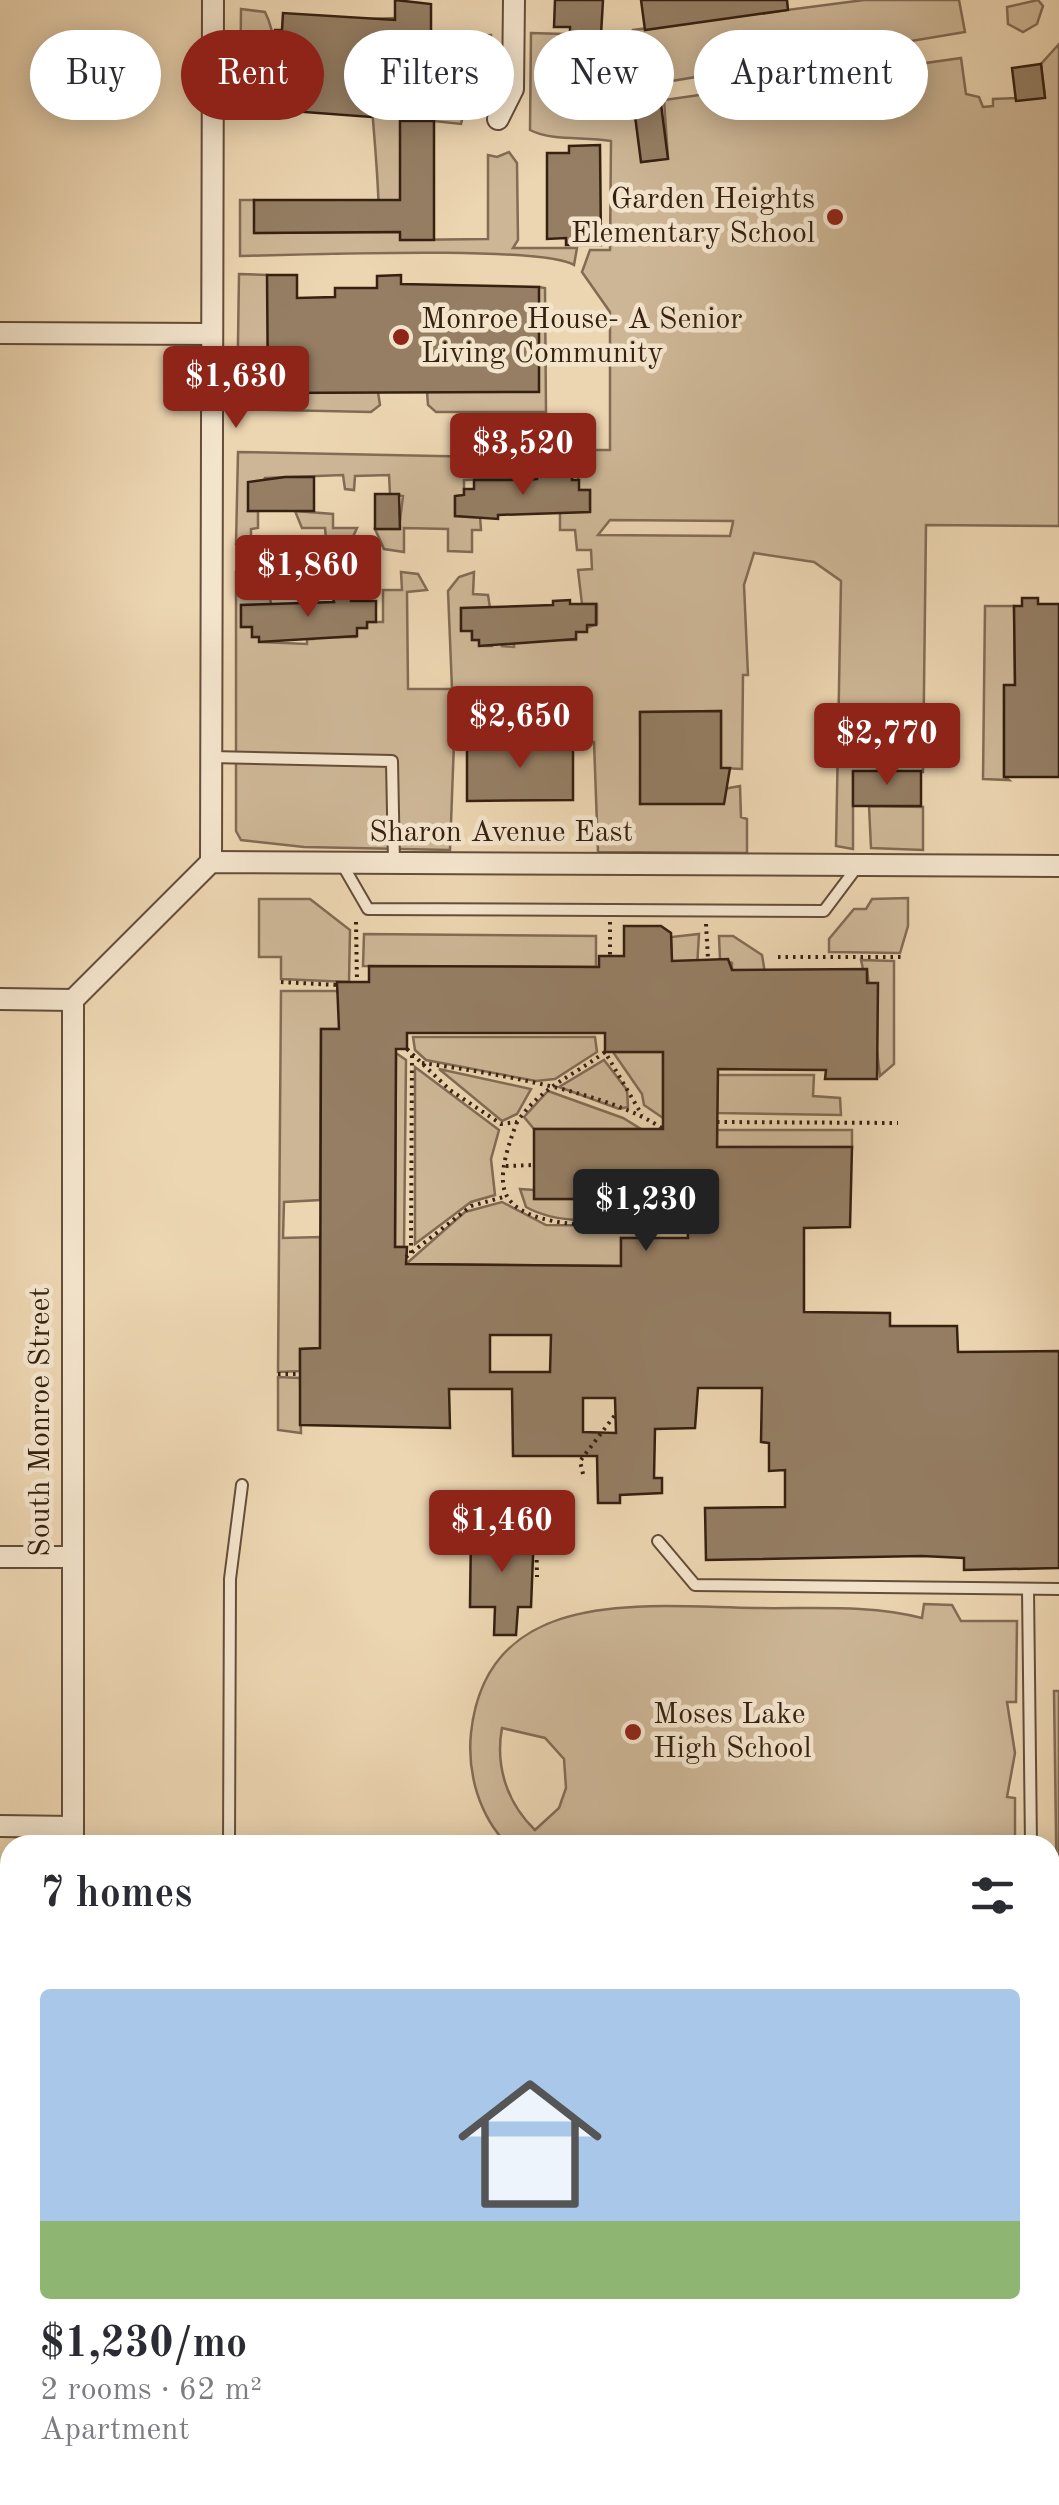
<!DOCTYPE html>
<meta charset="utf-8">
<style>
:root{--surface:#fff;--page:#f2f2f3;--text:#2b2b33;--muted:#7c7c81;--line:#e1e1e2;--accent:#8f2418}
body{margin:0;font-family:"Old Standard TT",serif;background:var(--page);color:var(--text);height:100vh;display:flex;flex-direction:column;font-size:38px;white-space:nowrap}
*{box-sizing:border-box;margin:0}
p{font-size:32px;color:var(--muted)}
.icon{flex:none;width:55px;height:55px;fill:none;stroke:currentColor;stroke-width:2;stroke-linecap:round;stroke-linejoin:round}
.map{position:relative;flex:1;overflow:hidden}
.panel{position:absolute;left:0px;top:1835px;width:1060px;height:670px;display:flex;flex-direction:column;background:var(--surface);border-radius:30px 30px 0 0;box-shadow:0 5px 25px #0003}
.panel>*{flex:none}
.hud{position:absolute;left:30px;top:30px;width:1000px;height:90px;display:flex;gap:20px}
.price{position:absolute;translate:-50% -85px;padding:0 22px;border-radius:10px;background:var(--accent);color:#fff;font-size:32px;line-height:65px;filter:drop-shadow(0 2px 5px #0008)}
.price::after{content:'';position:absolute;left:50%;top:60px;width:30px;height:22px;margin-left:-15px;background:inherit;clip-path:polygon(0 0,100% 0,50% 100%)}
.price.current{background:#222;color:#fff}
ul{padding:0;list-style:none}
li{display:grid;align-content:center;gap:20px;height:530px;padding:0 40px}
li+li{border-top:2px solid var(--line)}
li span{display:grid;place-items:center;height:310px;border-radius:10px;color:#555}
li>.icon{margin-inline-start:auto}
span .icon{width:180px;height:180px;fill:#fffc;stroke-width:1}
li b{font-size:42px}
h2{display:flex;justify-content:space-between;align-items:center;height:120px;padding:0 40px;font-size:42px}
.tag{padding:0 35px;border-radius:45px;background:var(--surface);box-shadow:0 5px 25px #0003;font-size:35px;line-height:90px}
.tag.current{background:var(--accent);color:#fff}
.map>svg:first-child{display:block}
</style>
<div class="map">
<svg width="1059" height="2505" viewBox="0 0 1059 2505">
<rect width="100%" height="100%" fill="#ecd5b1"/>
<filter id="stains"><feTurbulence type="fractalNoise" baseFrequency=".002" numOctaves="4"/><feColorMatrix values="0 0 0 0 .2 0 0 0 0 .09 0 0 0 0 .02 0 0 0 .5 -.17"/></filter>
<radialGradient id="worn" r=".72"><stop offset=".6" stop-color="#630" stop-opacity="0"/><stop offset="1" stop-color="#630" stop-opacity=".3"/></radialGradient>
<g fill="#cdb696" stroke="#826b54" stroke-width="2.5" fill-rule="evenodd">
<polygon points="864,0 959,0 965,32 654,84 638,80 627,70 625,38 633,30"/>
<polygon points="1038,0 1043,6 1037,24 1023,32 1008,24 1007,7"/>
<path d="M241,9L265,12C276,33 273,54 280,77L254,75L251,108L240,113Z"/>
<path d="M395,18L396,48L431,47L436,41H451L452,35H491L489,80L465,108L461,124L434,121L401,240L488,239V155L497,157L509,152L517,163L518,240L513,248H577L574,265C542,245 295,255 240,256V200H254L255,233L379,232C380,160 366,90 370,19Z"/>
<path d="M531,33L598,35L600,94L634,108L642,162L668,158L664,100L961,58L966,94L979,97L983,107L993,106V99L1045,97L1041,64L1059,44V526L926,525L923,772H853V849L836,846L841,581L814,562L754,553L744,585L748,675H743L742,769L721,768V711L640,712L641,804L740,786L741,817L747,819V853L598,852L594,742H454L450,850L304,847L241,840L236,831V572H252V588L269,589L271,605H241V627H252V637H259L260,642L307,644V639H313V631L320,637H356L357,628H367V622H383V590H402L401,572L418,574L427,590L407,592L408,689H452L448,591L459,577L474,572L473,594L488,595L490,608L461,609V630L472,631V640H479L480,646H492L493,638H502V646L514,647V641L564,634V640H576V632L597,624V604H582L578,570L592,569L591,550H577L575,530H560V512L590,511V490H579L578,475L464,480V495L455,496V516H480L481,530H472V552L448,551V529L404,528V552L384,549L375,529H399L403,496L390,494L389,475L355,476L354,490L345,489L343,475L265,478L248,511H258V528L251,529V548L236,544L238,452L578,459L579,450H610V312L582,272L590,250H610L611,141C585,136 553,142 530,130ZM610,520L733,521V522L730,536L598,535Z"/>
<polygon points="239,274 267,275 378,392 380,405 371,412 237,409"/>
<polygon points="539,287 545,288 546,412 436,412 428,405 427,392"/>
<polygon points="295,511 333,514 333,528 357,528 351,541 327,550 325,528 302,528"/>
<polygon points="985,606 1014,606 1015,685 1004,686 1004,776 1009,780 983,779"/>
<polygon points="869,806 923,807 923,850 871,848"/>
<polygon points="908,898 908,926 900,953 829,952 829,939 854,909 866,909 872,899"/>
<polygon points="259,899 310,899 350,930 349,982 281,979 281,957 259,957"/>
<polygon points="364,934 596,936 596,967 363,966"/>
<polygon points="699,934 697,968 672,968 671,937"/>
<polygon points="719,936 733,936 762,955 765,973 732,970 732,963 720,959"/>
<polygon points="861,960 894,961 894,1064 880,1076 867,970 863,969"/>
<polygon points="281,991 337,991 351,1029 321,1029 320,1200 284,1202 283,1238 320,1237 320,1348 300,1349 300,1371 278,1372"/>
<polygon points="413,1037 595,1037 597,1052 555,1079 536,1081 426,1060 415,1050"/>
<polygon points="613,1052 663,1052 663,1118 644,1105 642,1094"/>
<polygon points="396,1053 406,1060 404,1247 395,1247"/>
<polygon points="604,1060 627,1090 628,1107 619,1109 559,1087"/>
<polygon points="415,1067 499,1130 491,1159 495,1195 471,1202 415,1244"/>
<polygon points="439,1069 531,1089 517,1114 502,1121"/>
<polygon points="717,1075 814,1075 813,1096 840,1098 841,1115 717,1113"/>
<polygon points="548,1091 623,1118 641,1129 534,1129 524,1117"/>
<rect x="717" y="1130" width="135" height="17"/>
<path d="M520,1189L534,1190L535,1199H683L674,1215C628,1217 567,1230 526,1207Z"/>
<polygon points="502,1202 546,1225 640,1226 641,1238 621,1238 621,1266 406,1264 465,1212"/>
<polygon points="278,1377 300,1378 301,1433 278,1430"/>
<path d="M924,1604L952,1605L961,1621H1017L1016,1702H1007L1015,1753L1007,1797L1015,1798V1845H508C479,1816 467,1773 471,1733C487,1583 648,1607 755,1608C811,1609 869,1604 922,1618ZM502,1728L545,1738L564,1759L566,1788L559,1808L535,1830C507,1803 495,1766 502,1728Z"/>
<polygon points="1054,1691 1059,1691 1059,1907 1057,1904"/>
<polygon points="1050,2244 1056,2244 1057,2290 1051,2304 1059,2322 1059,2505 703,2505 703,2495 1050,2495"/>
</g>
<g fill="#957e64" stroke="#362011" stroke-width="2.5" fill-rule="evenodd">
<polygon points="395,0 431,4 431,34 422,34 422,42 369,42 366,84 374,85 371,117 251,108 254,75 272,76 275,30 282,30 283,13 395,20"/>
<polygon points="555,0 603,0 601,35 570,34 570,27 554,27"/>
<polygon points="641,0 787,0 788,10 645,30"/>
<polygon points="1041,64 1045,98 1016,101 1012,68"/>
<polygon points="661,104 668,159 641,162 634,108"/>
<polygon points="400,121 434,121 434,240 400,240 400,232 254,233 254,200 400,200"/>
<polygon points="600,145 601,245 566,245 566,238 547,239 547,153 569,153 569,146"/>
<polygon points="267,275 297,275 297,298 335,297 335,288 377,288 377,276 401,275 401,284 539,287 539,392 268,393"/>
<polygon points="537,475 572,475 572,480 579,480 579,490 590,490 590,512 498,515 498,519 455,516 455,496 464,495 464,489 474,489 474,480 529,480 537,479"/>
<polygon points="285,477 314,477 314,511 248,511 248,482"/>
<polygon points="375,494 399,494 400,529 375,529"/>
<polygon points="351,597 351,601 376,601 376,622 367,622 367,628 357,628 357,636 259,642 259,637 252,637 252,627 241,627 241,605 334,602 333,598"/>
<polygon points="1022,598 1038,598 1038,604 1059,604 1059,777 1004,777 1004,685 1015,685 1014,606 1022,606"/>
<polygon points="570,600 570,604 596,604 596,625 587,625 587,632 576,632 576,639 479,646 479,640 472,640 472,631 461,631 461,608 553,605 553,601"/>
<polygon points="721,711 721,768 730,768 724,804 640,804 640,712"/>
<polygon points="467,742 573,742 573,800 467,801"/>
<rect x="853" y="771" width="68" height="35"/>
<path d="M624,926H661L671,933L672,961L728,959L732,970L867,969V983H878L877,1079H825L826,1070L718,1069L717,1147H852L850,1227L804,1228V1312L890,1313V1326H957L958,1352L1059,1351V1568L964,1570V1558L922,1556L706,1560L705,1508L785,1507V1470L769,1471V1443L761,1442L762,1388H698L695,1428L655,1429L654,1478H662V1493L620,1495V1503H598L597,1456H513L512,1389H449L450,1428L300,1425V1349L320,1348L321,1029H339L337,982H369V966L599,967V956H624ZM407,1033H605V1052H663V1129H534V1199H686L688,1238H621V1266L406,1264L407,1247H395L396,1049H407ZM490,1335H551L550,1372H490ZM583,1398H615L616,1433L583,1432Z"/>
<polygon points="471,1531 534,1532 531,1607 518,1607 516,1635 494,1635 495,1607 470,1607"/>
</g>
<g fill="none" stroke-linecap="round" stroke-linejoin="round">
<defs>
<g id="lane">
<polyline points="211,757 392,761 394,863"/>
<polyline points="342,864 368,909 824,911 857,867"/>
<polyline points="658,1541 695,1585 1059,1589"/>
<polyline points="1028,1589 1031,1845"/>
<polyline points="229,1845 230,1579 242,1485"/>
<polyline points="1050,1950 1059,1970"/>
<polyline points="227,2505 227,2495"/>
</g>
<g id="street">
<polyline points="498,119 513,89 514,0"/>
<polyline points="0,333 211,334"/>
<polyline points="211,862 213,0"/>
<polyline points="0,999 73,1000 211,862 1059,866"/>
<polyline points="73,1000 73,1845"/>
<polyline points="0,1557 70,1557"/>
<polyline points="0,1826 73,1827"/>
<polyline points="0,2101 10,2101"/>
</g>
</defs>
<use href="#lane" stroke="#644d39" stroke-width="14"/>
<use href="#street" stroke="#644d39" stroke-width="24"/>
<g stroke="#362011" stroke-width="4" stroke-dasharray="2.5 5" stroke-linecap="butt">
<polyline points="356,922 357,982"/>
<polyline points="610,922 610,956"/>
<polyline points="706,924 708,959"/>
<polyline points="778,957 902,957"/>
<polyline points="281,982 337,985"/>
<path d="M407,1049L450,1090L501,1124L517,1122C542,1086 570,1078 605,1052L642,1115"/>
<path d="M422,1063C487,1072 611,1092 663,1129"/>
<path d="M517,1122C510,1141 495,1179 508,1198C533,1236 645,1224 687,1224"/>
<polyline points="717,1122 898,1123"/>
<polyline points="506,1166 534,1165"/>
<polyline points="411,1253 412,1054"/>
<polyline points="406,1257 471,1206 507,1196"/>
<polyline points="278,1374 300,1374"/>
<polyline points="583,1474 580,1461 615,1415"/>
<polyline points="536,1530 537,1577"/>
<polyline points="88,2505 97,2495"/>
</g>
<use href="#lane" stroke="#f3e4cc" stroke-width="10"/>
<use href="#street" stroke="#f3e4cc" stroke-width="20"/>
</g>
<g fill="#8f2418" stroke="#f3e4cc" stroke-width="4">
<circle cx="835" cy="217" r="10"/>
<circle cx="401" cy="337" r="10"/>
<circle cx="633" cy="1732" r="10"/>
</g>
<g text-anchor="middle" dominant-baseline="central" stroke-width="9" stroke-linejoin="round" paint-order="stroke">
<g font-size="30" fill="#362011" stroke="#f3e4cc" text-anchor="start">
<text x="815" y="200" text-anchor="end">Garden Heights<tspan x="815" dy="34">Elementary School</tspan></text>
<text x="421" y="320">Monroe House- A Senior<tspan x="421" dy="34">Living Community</tspan></text>
<text x="653" y="1715">Moses Lake<tspan x="653" dy="34">High School</tspan></text>
</g>
<g font-size="30" fill="#362011" stroke="#f3e4cc">
<text x="501" y="833">Sharon Avenue East</text>
<text transform="translate(41 1422) rotate(-90)">South Monroe Street</text>
</g>
</g>
<rect width="100%" height="100%" filter="url(#stains)"/>
<rect width="100%" height="100%" fill="url(#worn)"/>
</svg>
<b class="price" style="left:236px;top:431px">$1,630</b>
<b class="price" style="left:523px;top:498px">$3,520</b>
<b class="price" style="left:308px;top:620px">$1,860</b>
<b class="price" style="left:520px;top:771px">$2,650</b>
<b class="price" style="left:887px;top:788px">$2,770</b>
<b class="price current" style="left:646px;top:1254px">$1,230</b>
<b class="price" style="left:502px;top:1575px">$1,460</b>
<div class="hud">
<a class="tag">Buy</a>
<a class="tag current">Rent</a>
<a class="tag">Filters</a>
<a class="tag">New</a>
<a class="tag">Apartment</a>
</div>
<section class="panel">
<h2>7 homes<svg class="icon" aria-label="filters" viewBox="0 0 24 24"><path d="M4 7h16M4 17h16"/><circle cx="9" cy="7" r="2"/><circle cx="15" cy="17" r="2"/></svg></h2>
<ul>
<li><span style="background:linear-gradient(#a9c7e8 75%,#8fb573 0)"><svg class="icon" aria-label="home" viewBox="0 0 24 24"><path d="M3 11l9-7 9 7M6 9v11h12V9"/></svg></span><div><b>$1,230/mo</b><p>2 rooms · 62 m²</p><p>Apartment</p></div></li>
</ul>
</section>
</div>
